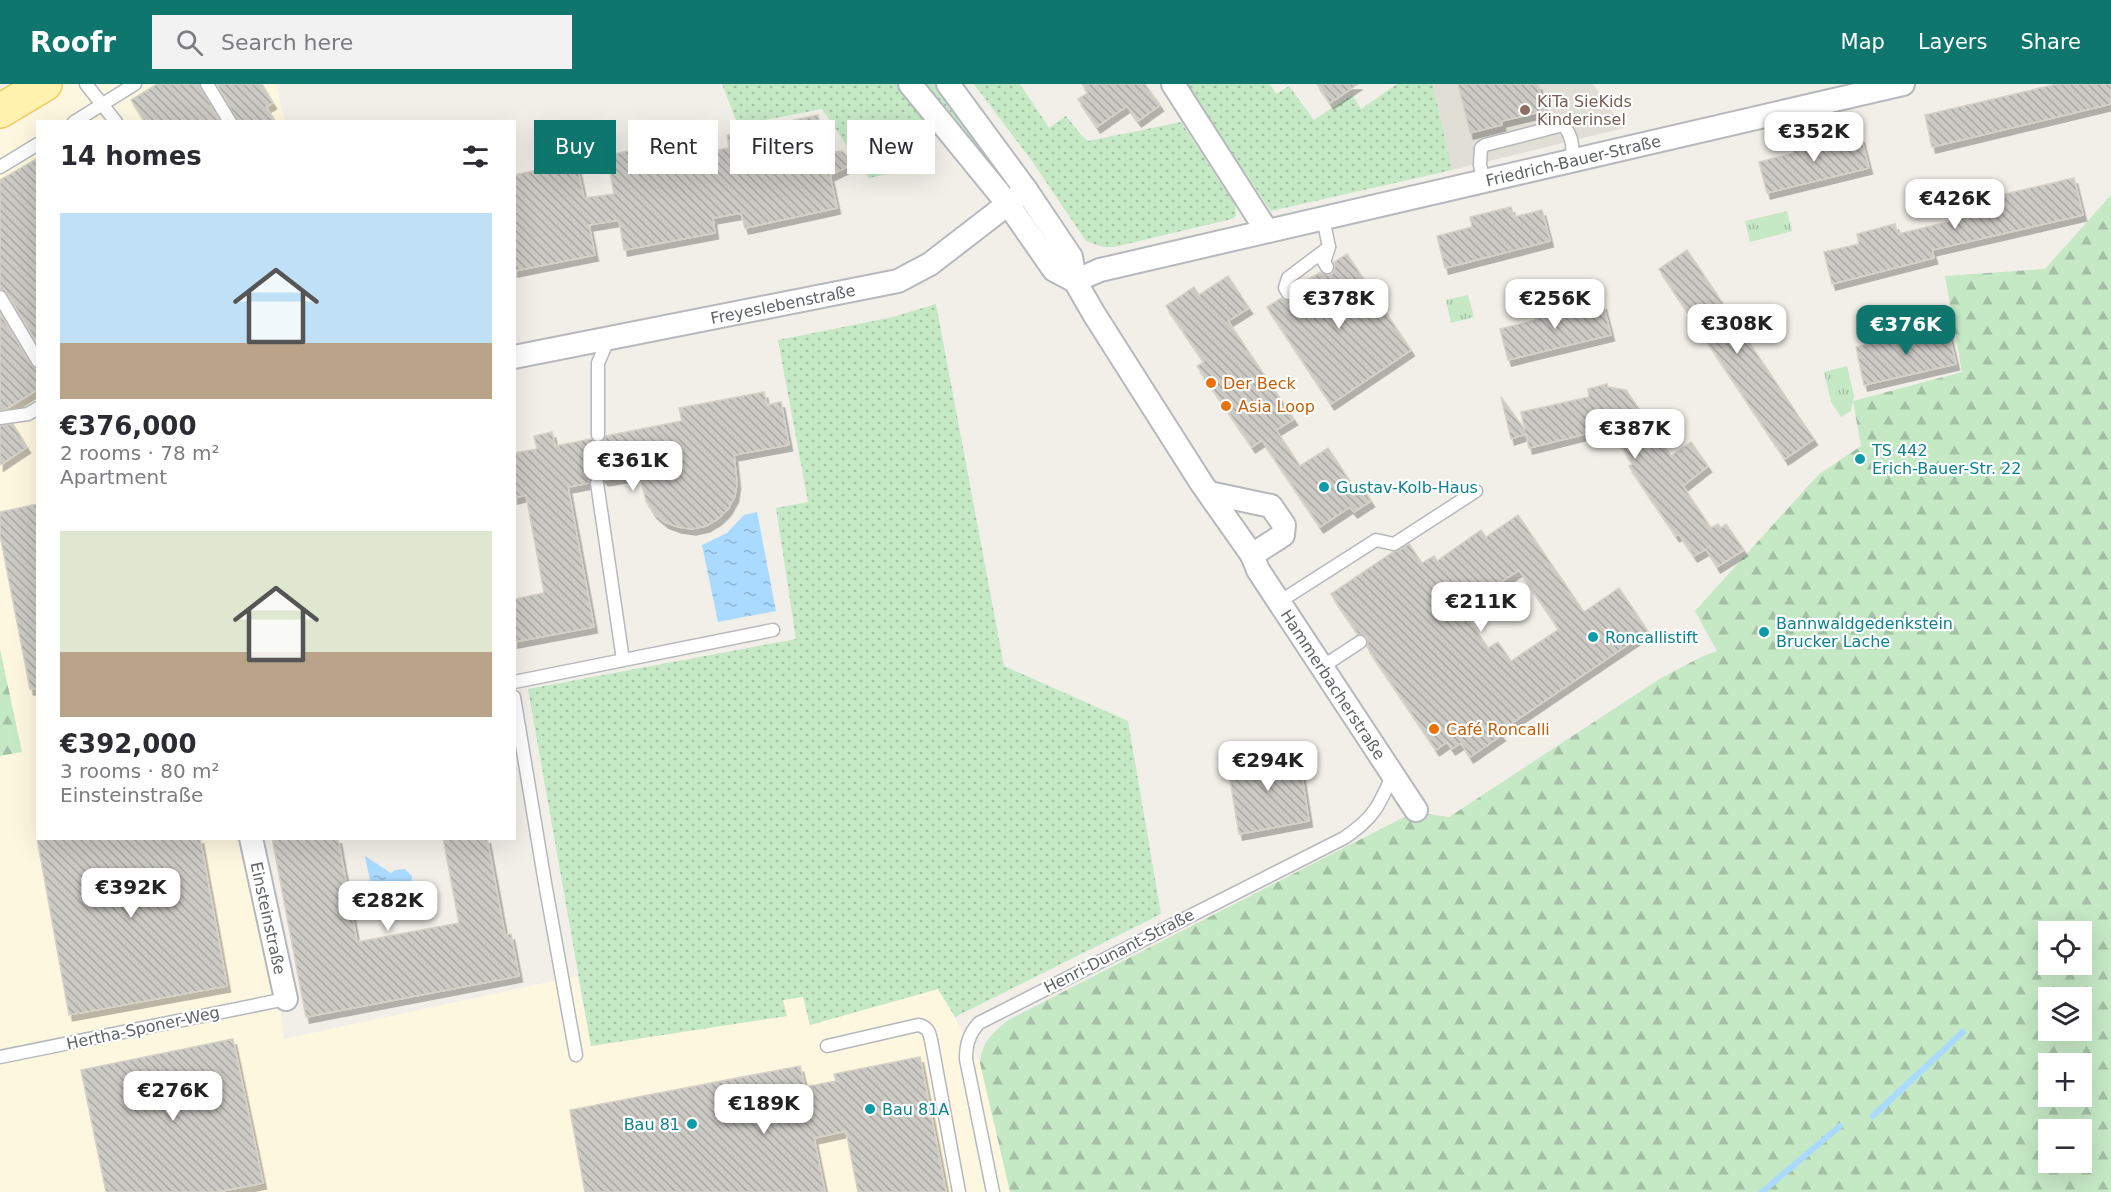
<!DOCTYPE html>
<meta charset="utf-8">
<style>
:root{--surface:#fff;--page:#f2f2f3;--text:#2b2b33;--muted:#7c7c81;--accent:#0f766e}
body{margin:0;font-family:"DejaVu Sans",sans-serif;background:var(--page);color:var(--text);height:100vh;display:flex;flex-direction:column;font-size:22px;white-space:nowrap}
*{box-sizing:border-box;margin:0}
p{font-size:20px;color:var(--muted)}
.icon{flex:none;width:33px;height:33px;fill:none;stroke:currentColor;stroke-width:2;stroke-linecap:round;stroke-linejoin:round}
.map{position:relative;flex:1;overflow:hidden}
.sheet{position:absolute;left:36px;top:36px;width:480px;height:720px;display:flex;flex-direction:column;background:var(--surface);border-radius:0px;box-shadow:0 6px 24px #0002}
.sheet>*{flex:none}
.guide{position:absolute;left:534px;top:36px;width:570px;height:54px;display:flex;gap:12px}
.fabs{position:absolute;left:2038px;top:837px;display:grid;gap:12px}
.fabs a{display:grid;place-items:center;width:54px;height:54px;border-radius:0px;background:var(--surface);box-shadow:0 6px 24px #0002;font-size:30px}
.price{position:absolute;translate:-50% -51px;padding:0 14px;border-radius:12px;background:#fff;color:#222;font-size:20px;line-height:39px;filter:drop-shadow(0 2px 3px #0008)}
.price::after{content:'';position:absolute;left:50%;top:36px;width:18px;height:14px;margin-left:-9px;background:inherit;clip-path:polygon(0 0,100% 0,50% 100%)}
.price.current{background:var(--accent);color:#fff}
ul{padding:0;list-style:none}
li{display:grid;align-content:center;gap:12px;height:318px;padding:0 24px}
li span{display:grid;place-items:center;height:186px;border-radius:0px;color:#555}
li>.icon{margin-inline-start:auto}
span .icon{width:108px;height:108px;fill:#fffc;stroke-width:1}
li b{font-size:26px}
h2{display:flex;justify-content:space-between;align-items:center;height:72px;padding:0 24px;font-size:26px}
.chip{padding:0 21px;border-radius:0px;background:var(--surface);box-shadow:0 6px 24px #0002;font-size:21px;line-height:54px}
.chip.current{background:var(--accent);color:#fff}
header{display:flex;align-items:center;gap:36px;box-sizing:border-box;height:84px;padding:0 30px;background:var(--accent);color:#fff}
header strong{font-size:28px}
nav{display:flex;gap:33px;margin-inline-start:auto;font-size:21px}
.search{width:420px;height:54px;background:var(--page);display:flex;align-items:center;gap:15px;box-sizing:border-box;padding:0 21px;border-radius:0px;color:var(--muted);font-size:22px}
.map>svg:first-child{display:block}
</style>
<header>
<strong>Roofr</strong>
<div class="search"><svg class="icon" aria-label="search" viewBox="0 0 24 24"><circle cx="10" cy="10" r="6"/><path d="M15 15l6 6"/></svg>Search here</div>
<nav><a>Map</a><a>Layers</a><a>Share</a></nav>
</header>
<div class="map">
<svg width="2111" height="1108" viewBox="0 0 2111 1108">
<defs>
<pattern id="grass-dots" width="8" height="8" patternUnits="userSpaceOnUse" patternTransform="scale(1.5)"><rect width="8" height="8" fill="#c5e8c5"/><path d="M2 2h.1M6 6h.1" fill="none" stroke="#a3c0a4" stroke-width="1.8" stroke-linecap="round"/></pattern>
<pattern id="forest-firs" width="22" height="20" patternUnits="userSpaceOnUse" patternTransform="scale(1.5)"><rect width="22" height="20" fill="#c5e8c5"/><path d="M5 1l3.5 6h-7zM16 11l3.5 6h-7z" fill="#a3c0a4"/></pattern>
<pattern id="park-tufts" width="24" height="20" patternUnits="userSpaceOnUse" patternTransform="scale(1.5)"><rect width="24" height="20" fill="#c5e8c5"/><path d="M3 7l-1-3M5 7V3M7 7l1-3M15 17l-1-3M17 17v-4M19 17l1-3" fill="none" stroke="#a3c0a4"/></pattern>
<pattern id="water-ripples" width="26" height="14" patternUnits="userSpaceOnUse" patternTransform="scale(1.5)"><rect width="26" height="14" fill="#aadaff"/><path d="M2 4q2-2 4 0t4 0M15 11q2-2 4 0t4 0" fill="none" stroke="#8eb4d2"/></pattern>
<pattern id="building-back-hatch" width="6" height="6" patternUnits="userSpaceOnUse" patternTransform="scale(1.5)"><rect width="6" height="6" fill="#cccac5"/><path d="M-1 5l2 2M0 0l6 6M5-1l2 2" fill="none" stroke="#a9a8a4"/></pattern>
<filter id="shadow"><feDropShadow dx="3.5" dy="6" stdDeviation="0" flood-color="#0004"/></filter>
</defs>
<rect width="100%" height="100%" fill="#f1efe8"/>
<polygon fill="#fef7e0" points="23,0 276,0 285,37 38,38 38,754 259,755 284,955 577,892 591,962 786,932 783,916 804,913 810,941 939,905 980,979 1010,1108 0,1108 0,14"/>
<polygon fill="#e1ded6" points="1433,0 1593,0 1624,44 1452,86"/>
<g fill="url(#grass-dots)">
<polygon points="722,0 898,0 922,29 923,82 869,94 822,25 738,41"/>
<polygon points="922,0 935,0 994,75 1002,91 997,93"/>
<polygon points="974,0 1020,0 1049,44 1066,32 1082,52 1088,57 1181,38 1235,121 1236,132 1232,135 1114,163 1103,163 1086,157 1032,77"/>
<polygon points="1186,0 1270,0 1276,10 1289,2 1314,36 1352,11 1361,25 1397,0 1433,0 1452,86 1271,127"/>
<polygon points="936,220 1004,582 1128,637 1161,830 955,933 938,905 810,941 803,913 783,916 787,932 591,962 528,605 796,555 776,424 808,418 778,256 893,233"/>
</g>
<g fill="url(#forest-firs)" fill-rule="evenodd">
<path d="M2111,111V1108H1010L980,979C983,956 991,951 1008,936L1414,728L1449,733L1661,594L1703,572L1717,567L1695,527L1818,391L1861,362L1853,317L1962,288L1945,192L2045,185ZM2049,848H2082V880H2049ZM2049,914H2082V946H2049ZM2049,980H2082V1012H2049ZM2049,1046H2082V1078H2049Z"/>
<polygon points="0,565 22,668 0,672"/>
</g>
<g fill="url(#park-tufts)">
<polygon points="1787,127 1792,147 1750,158 1745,137"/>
<polygon points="1468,211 1474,233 1451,239 1446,216"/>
<polygon points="1847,282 1854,312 1851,327 1841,333 1831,318 1824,288"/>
</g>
<g fill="url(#water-ripples)">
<polygon points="757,428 776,527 718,538 702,461 727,449 744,431"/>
<polygon points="365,772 391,789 395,786 405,785 412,792 411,803 437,820 377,832"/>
</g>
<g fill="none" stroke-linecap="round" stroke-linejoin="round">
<g stroke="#aadaff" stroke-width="6">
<polyline points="1873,1032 1963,948"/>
<polyline points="1762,1108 1840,1042"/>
</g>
</g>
<g fill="url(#building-back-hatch)" stroke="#d6d1c6" stroke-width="1.5" fill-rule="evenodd" filter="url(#shadow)">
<polygon points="157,0 199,0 220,38 145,38 131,16"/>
<polygon points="217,0 262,0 273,19 266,23 276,38 238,38"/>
<polygon points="1082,0 1145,0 1160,21 1138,37 1127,22 1097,43 1078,15 1088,9"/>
<polygon points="1317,0 1358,0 1330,19"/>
<polygon points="1458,0 1538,0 1545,27 1502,37 1502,41 1470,49"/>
<polygon points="2057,0 2111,0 2111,20 1932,63 1925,31"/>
<polygon points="818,31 826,69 842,67 849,74 849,79 845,84 830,91 837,124 745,144 741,129 713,134 715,149 624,166 619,136 589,141 595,171 514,187 514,91 576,77 584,114 614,110 607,71 698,54 700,69 729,64 727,51 766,42 770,37 776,40"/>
<polygon points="1831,49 1833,60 1861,53 1869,84 1767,109 1759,78 1794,69 1792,59"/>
<polygon points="38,74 38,260 7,209 0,205 0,96"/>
<polygon points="2074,94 2083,131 1932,166 1934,174 1832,200 1824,168 1859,160 1857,150 1895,140 1898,150 1952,137 1949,123"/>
<polygon points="1511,123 1514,133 1542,126 1550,157 1445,184 1437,152 1472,143 1470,133"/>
<polygon points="1687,166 1814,355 1785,375 1659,185"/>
<polygon points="1347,170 1411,266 1331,320 1267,223 1281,214 1288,217 1293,216 1296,209 1295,204 1320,188 1327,191 1332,190 1335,183 1334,178"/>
<polygon points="1228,192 1249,224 1228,237 1294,335 1276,346 1300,382 1328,364 1355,405 1361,401 1371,417 1354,428 1350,423 1320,443 1262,356 1252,363 1197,282 1204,278 1166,222 1194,203 1199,211"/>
<polygon points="1573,217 1575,227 1603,220 1611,251 1508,276 1500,245 1536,236 1534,226"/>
<polygon points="0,229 31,281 38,285 38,305 6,325 0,326"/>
<polygon points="1947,242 1956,280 1864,301 1856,263"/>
<polygon points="1607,300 1608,303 1626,306 1671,372 1691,358 1708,382 1683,402 1711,444 1718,440 1721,444 1726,440 1744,466 1717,483 1706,465 1694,472 1679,450 1676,452 1629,382 1633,380 1609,344 1529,364 1526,350 1511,355 1501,313 1525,346 1521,328 1589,313 1588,305"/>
<polygon points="764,308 767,321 781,318 789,361 734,371 737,399 735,412 728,425 718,435 706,442 692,445 678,443 665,438 654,429 646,417 639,390 605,396 601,392 595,391 591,393 589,399 568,403 594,543 514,558 514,515 544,509 526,411 514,414 514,369 537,365 534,352 552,348 555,362 591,355 599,359 603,358 606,352 682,337 679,324"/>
<polygon points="13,340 27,363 0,381 0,342"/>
<polygon points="38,420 38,605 30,605 0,451 0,428"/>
<path d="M1518,431L1584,528L1619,504L1648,547L1499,648L1502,651L1470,673L1461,659L1452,665L1447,658L1436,666L1367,563L1368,558L1367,553L1358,550L1331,510L1393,468L1398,467L1409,460L1422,479L1434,472L1437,477L1481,446L1486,453ZM1519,486L1559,545L1511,577L1498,558L1488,564L1465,530L1475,524L1473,521L1488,510L1487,507Z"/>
<polygon points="1298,667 1309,737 1239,750 1227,678"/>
<polygon points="37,754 200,754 227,902 69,931"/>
<polygon points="272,754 338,754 357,858 459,839 443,754 487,754 505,851 511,850 519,892 306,933"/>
<polygon points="233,955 263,1099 217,1108 106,1108 81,986"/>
<polygon points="920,973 946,1108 858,1108 846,1047 814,1054 825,1108 585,1108 570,1026 800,982 805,1003 836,997 834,990"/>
</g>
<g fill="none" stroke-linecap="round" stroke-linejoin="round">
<defs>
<g id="lane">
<polyline points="86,0 116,38"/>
<polyline points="207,0 230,38"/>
<polyline points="74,38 135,0"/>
<polyline points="0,83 38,60"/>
<path d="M1484,97L1480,81L1481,64L1485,61L1563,41C1573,52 1573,63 1572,78"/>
<polyline points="1323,134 1329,163 1324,178 1327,183"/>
<polyline points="1288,209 1285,204 1288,194 1329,163"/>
<polyline points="0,213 38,277"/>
<polyline points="0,334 28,330 38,324"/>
<polyline points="598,351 598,279 609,254"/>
<polyline points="597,399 623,576"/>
<polyline points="1279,518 1376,456 1394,460 1476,407"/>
<polyline points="1322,583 1360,558"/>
<polyline points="514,598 773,546"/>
<polyline points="514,613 545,799 576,971"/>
<path d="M827,962L918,941C929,943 930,950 932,961L959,1108"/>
<polyline points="0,973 286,915"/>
<path d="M993,1108L966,975C966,960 969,950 979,939L1344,754C1374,734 1379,722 1393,690"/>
</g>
<g id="street">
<polyline points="910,0 1008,120 1054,186 1075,197"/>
<path id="s1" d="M948,0L1026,106L1071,173L1075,197L1094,230L1202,400L1252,471L1258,486L1416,726"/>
<polyline points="1173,0 1267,147"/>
<path id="s2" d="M1075,197L1100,186L1903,0"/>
<path id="s3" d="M514,273L898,197L930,180L1026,106"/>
<polyline points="1209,409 1271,422 1284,441 1283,451 1252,471"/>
<path id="s4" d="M251,754L286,915"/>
</g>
<polyline id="primary" points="0,27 45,0"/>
</defs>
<use href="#lane" stroke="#b5b8bc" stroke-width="15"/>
<use href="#street" stroke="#b5b8bc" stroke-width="26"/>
<use href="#primary" stroke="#f2c960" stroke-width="36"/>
<use href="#lane" stroke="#fff" stroke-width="12"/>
<use href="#street" stroke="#fff" stroke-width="22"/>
<use href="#primary" stroke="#fff2af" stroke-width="33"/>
</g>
<circle fill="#8d6e63" stroke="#fff" stroke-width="2" cx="1525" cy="26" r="6"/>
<g fill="#e8710a" stroke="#fff" stroke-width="2">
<circle cx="1211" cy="299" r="6"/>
<circle cx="1226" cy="322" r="6"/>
<circle cx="1434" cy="645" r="6"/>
</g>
<g fill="#0f9aa8" stroke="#fff" stroke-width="2">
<circle cx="1860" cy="375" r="6"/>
<circle cx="1324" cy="403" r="6"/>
<circle cx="1764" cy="548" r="6"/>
<circle cx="1593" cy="553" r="6"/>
<circle cx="870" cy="1025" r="6"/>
<circle cx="692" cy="1040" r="6"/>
</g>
<g text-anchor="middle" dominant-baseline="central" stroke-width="4.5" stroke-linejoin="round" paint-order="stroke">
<g font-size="16" fill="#785e54" stroke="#fff" text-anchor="start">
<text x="1537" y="17">KiTa SieKids<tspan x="1537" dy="18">Kinderinsel</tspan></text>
</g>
<g font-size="16" fill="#5f6368" stroke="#fff">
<text stroke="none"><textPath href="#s2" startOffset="513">Friedrich-Bauer-Straße</textPath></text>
<text stroke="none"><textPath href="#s3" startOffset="274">Freyeslebenstraße</textPath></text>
<text stroke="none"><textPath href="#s1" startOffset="716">Hammerbacherstraße</textPath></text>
<text stroke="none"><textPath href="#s4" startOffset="82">Einsteinstraße</textPath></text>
<text transform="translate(1119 867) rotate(-27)">Henri-Dunant-Straße</text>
<text transform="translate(143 944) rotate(-12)">Hertha-Sponer-Weg</text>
</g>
<g font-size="16" fill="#c56008" stroke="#fff" text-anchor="start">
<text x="1223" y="299">Der Beck</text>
<text x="1238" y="322">Asia Loop</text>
<text x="1446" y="645">Café Roncalli</text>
</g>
<g font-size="16" fill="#0d838f" stroke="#fff" text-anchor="start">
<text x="1872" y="366">TS 442<tspan x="1872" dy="18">Erich-Bauer-Str. 22</tspan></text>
<text x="1336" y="403">Gustav-Kolb-Haus</text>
<text x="1776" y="539">Bannwaldgedenkstein<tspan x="1776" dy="18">Brucker Lache</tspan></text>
<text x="1605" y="553">Roncallistift</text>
<text x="882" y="1025">Bau 81A</text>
<text x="680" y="1040" text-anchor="end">Bau 81</text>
</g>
</g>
</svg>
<div class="fabs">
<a><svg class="icon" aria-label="locate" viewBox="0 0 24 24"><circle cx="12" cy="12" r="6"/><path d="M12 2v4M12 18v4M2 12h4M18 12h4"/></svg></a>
<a><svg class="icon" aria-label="layers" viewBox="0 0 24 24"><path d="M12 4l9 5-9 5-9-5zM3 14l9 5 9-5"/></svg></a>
<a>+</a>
<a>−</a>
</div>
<b class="price" style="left:1814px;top:79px">€352K</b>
<b class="price" style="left:1955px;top:146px">€426K</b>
<b class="price" style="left:1339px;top:246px">€378K</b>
<b class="price" style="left:1555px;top:246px">€256K</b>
<b class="price" style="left:1737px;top:271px">€308K</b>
<b class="price current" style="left:1906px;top:272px">€376K</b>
<b class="price" style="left:1635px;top:376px">€387K</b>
<b class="price" style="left:633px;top:408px">€361K</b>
<b class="price" style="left:1481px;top:549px">€211K</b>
<b class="price" style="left:1268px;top:708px">€294K</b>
<b class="price" style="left:131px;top:835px">€392K</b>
<b class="price" style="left:388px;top:848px">€282K</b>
<b class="price" style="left:173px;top:1038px">€276K</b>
<b class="price" style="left:764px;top:1051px">€189K</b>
<div class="guide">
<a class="chip current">Buy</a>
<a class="chip">Rent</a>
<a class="chip">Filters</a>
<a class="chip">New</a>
</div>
<section class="sheet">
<h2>14 homes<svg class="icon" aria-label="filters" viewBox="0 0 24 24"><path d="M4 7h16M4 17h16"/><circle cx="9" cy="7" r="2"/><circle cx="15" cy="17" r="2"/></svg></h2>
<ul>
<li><span style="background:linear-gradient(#bfe0f5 70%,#b9a48a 0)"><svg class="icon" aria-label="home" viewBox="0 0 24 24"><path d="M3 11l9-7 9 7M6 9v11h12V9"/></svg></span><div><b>€376,000</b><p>2 rooms · 78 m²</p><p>Apartment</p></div></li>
<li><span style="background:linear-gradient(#dfe7d0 65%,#b9a48a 0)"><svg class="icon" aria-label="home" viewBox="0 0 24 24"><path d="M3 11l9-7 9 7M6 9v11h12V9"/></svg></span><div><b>€392,000</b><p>3 rooms · 80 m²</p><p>Einsteinstraße</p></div></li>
</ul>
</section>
</div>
